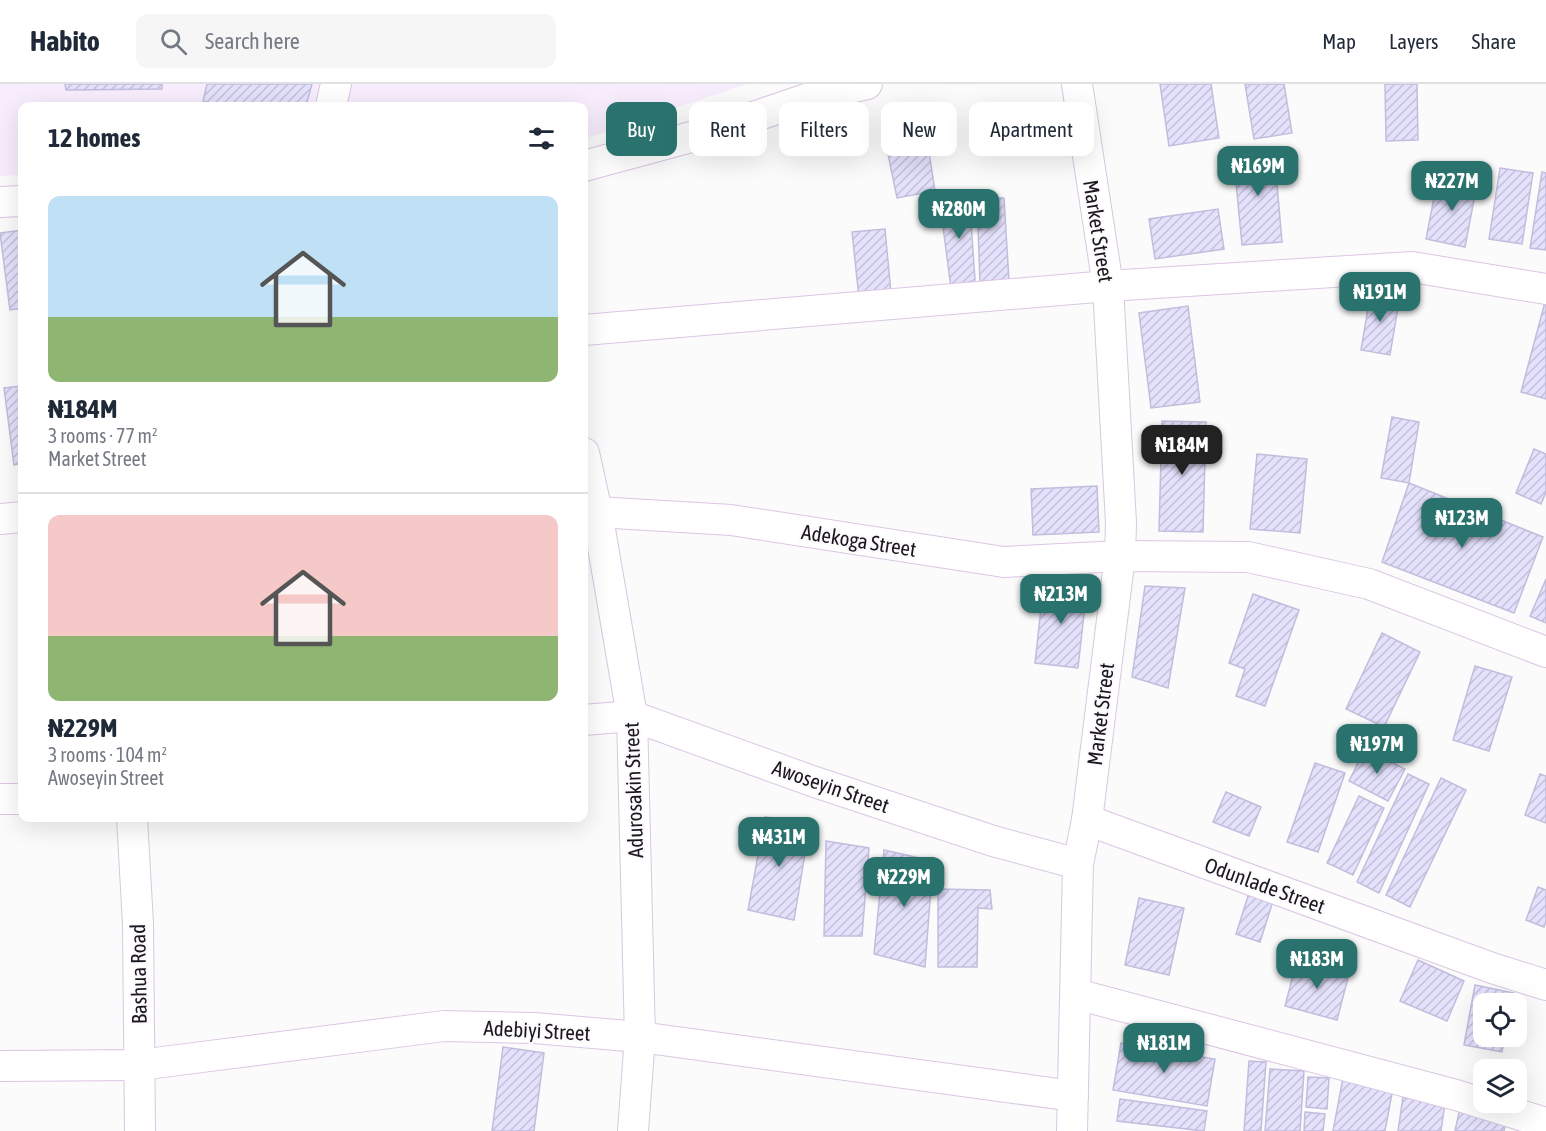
<!DOCTYPE html>
<meta charset="utf-8">
<style>
:root{--surface:#fff;--page:#f6f6f7;--text:#1f2937;--muted:#747a83;--line:#e0e1e3;--accent:#29726d}
body{margin:0;font-family:"Asap Condensed",sans-serif;background:var(--page);color:var(--text);height:100vh;display:flex;flex-direction:column;font-size:22px;white-space:nowrap}
*{box-sizing:border-box;margin:0}
p{font-size:20px;color:var(--muted)}
.icon{flex:none;width:33px;height:33px;fill:none;stroke:currentColor;stroke-width:2;stroke-linecap:round;stroke-linejoin:round}
.map{position:relative;flex:1;overflow:hidden}
.panel{position:absolute;left:18px;top:18px;width:570px;height:720px;display:flex;flex-direction:column;background:var(--surface);border-radius:12px;box-shadow:0 6px 24px #0002}
.panel>*{flex:none}
.hud{position:absolute;left:606px;top:18px;width:570px;height:54px;display:flex;gap:12px}
.controls{position:absolute;left:1473px;top:909px;display:grid;gap:12px}
.controls a{display:grid;place-items:center;width:54px;height:54px;border-radius:12px;background:var(--surface);box-shadow:0 6px 24px #0002;font-size:30px}
.price{position:absolute;translate:-50% -51px;padding:0 14px;border-radius:12px;background:var(--accent);color:#fff;font-size:20px;line-height:39px;filter:drop-shadow(0 2px 3px #0008)}
.price::after{content:'';position:absolute;left:50%;top:36px;width:18px;height:14px;margin-left:-9px;background:inherit;clip-path:polygon(0 0,100% 0,50% 100%)}
.price.on{background:#222;color:#fff}
ul{padding:0;list-style:none}
li{display:grid;align-content:center;gap:12px;height:318px;padding:0 30px}
li+li{border-top:2px solid var(--line)}
li span{display:grid;place-items:center;height:186px;border-radius:12px;color:#555}
li>.icon{margin-inline-start:auto}
span .icon{width:108px;height:108px;fill:#fffc;stroke-width:1}
li b{font-size:26px}
h2{display:flex;justify-content:space-between;align-items:center;height:72px;padding:0 30px;font-size:26px}
.pill{padding:0 21px;border-radius:12px;background:var(--surface);box-shadow:0 6px 24px #0002;font-size:21px;line-height:54px}
.pill.on{background:var(--accent);color:#fff}
header{display:flex;align-items:center;gap:36px;box-sizing:border-box;height:84px;padding:0 30px;background:var(--surface);border-bottom:2px solid var(--line)}
header strong{font-size:28px}
nav{display:flex;gap:33px;margin-inline-start:auto;font-size:21px}
.search{width:420px;height:54px;background:var(--page);display:flex;align-items:center;gap:15px;box-sizing:border-box;padding:0 21px;border-radius:12px;color:var(--muted);font-size:22px}
.map>svg:first-child{display:block}
</style>
<header>
<strong>Habito</strong>
<div class="search"><svg class="icon" aria-label="search" viewBox="0 0 24 24"><circle cx="10" cy="10" r="6"/><path d="M15 15l6 6"/></svg>Search here</div>
<nav><a>Map</a><a>Layers</a><a>Share</a></nav>
</header>
<div class="map">
<svg width="1546" height="1047" viewBox="0 0 1546 1047">
<defs>
<pattern id="building-hatch" width="6" height="6" patternUnits="userSpaceOnUse" patternTransform="scale(1.5)"><rect width="6" height="6" fill="#e4e1fc"/><path d="M-1 1l2-2M0 6l6-6M5 7l2-2" fill="none" stroke="#c3c0d8"/></pattern>
</defs>
<rect width="100%" height="100%" fill="#fbfbfb"/>
<polygon fill="#f8edfc" points="0,0 747,0 584,55 584,22 22,22 22,91 0,92"/>
<g fill="url(#building-hatch)" stroke="#c1bddd" stroke-width="1.5">
<polygon points="65,0 162,0 162,5 66,6"/>
<polygon points="207,0 312,0 306,22 224,22 203,17"/>
<polygon points="1160,0 1211,0 1219,54 1169,62"/>
<polygon points="1245,0 1284,0 1292,49 1254,55"/>
<polygon points="1385,0 1417,0 1418,56 1386,57"/>
<polygon points="924,36 935,107 897,114 882,41"/>
<polygon points="1274,65 1282,158 1242,161 1233,68"/>
<polygon points="1500,84 1533,89 1522,160 1489,155"/>
<polygon points="1542,88 1546,89 1546,166 1530,164"/>
<polygon points="1438,93 1477,100 1465,163 1426,155"/>
<polygon points="969,110 975,196 951,204 940,120"/>
<polygon points="977,114 1004,114 1009,197 980,199"/>
<polygon points="1218,125 1224,165 1155,175 1149,135"/>
<polygon points="885,145 891,209 859,214 852,148"/>
<polygon points="22,146 22,224 10,226 0,149"/>
<polygon points="1372,201 1399,217 1390,271 1361,266"/>
<polygon points="1545,218 1546,218 1546,315 1521,308"/>
<polygon points="1188,222 1200,318 1151,324 1139,229"/>
<polygon points="22,302 22,379 14,381 4,304"/>
<polygon points="1392,333 1419,338 1409,399 1381,394"/>
<polygon points="1162,337 1206,338 1203,448 1159,447"/>
<polygon points="1534,365 1546,370 1546,408 1541,420 1516,409"/>
<polygon points="1257,370 1307,375 1300,449 1250,445"/>
<polygon points="1409,399 1543,453 1514,529 1382,478"/>
<polygon points="1097,402 1099,448 1033,451 1031,405"/>
<polygon points="1546,495 1546,539 1530,532"/>
<polygon points="1044,497 1087,503 1078,584 1035,579"/>
<polygon points="1145,502 1185,504 1168,604 1132,593"/>
<polygon points="1253,510 1299,526 1265,622 1236,612 1245,585 1229,579"/>
<polygon points="1382,549 1420,568 1384,643 1346,625"/>
<polygon points="1475,582 1512,593 1489,667 1453,656"/>
<polygon points="1365,665 1405,685 1388,717 1349,697"/>
<polygon points="1315,679 1345,689 1318,768 1287,758"/>
<polygon points="1408,690 1429,700 1379,809 1357,798"/>
<polygon points="1540,690 1546,692 1546,739 1525,731"/>
<polygon points="1441,694 1466,706 1410,823 1386,811"/>
<polygon points="1226,708 1261,723 1249,752 1213,738"/>
<polygon points="1359,712 1384,724 1353,791 1327,779"/>
<polygon points="765,733 810,739 794,836 748,826"/>
<polygon points="826,757 869,764 862,852 824,852"/>
<polygon points="884,766 933,777 925,883 874,870"/>
<polygon points="1538,803 1546,806 1546,837 1544,843 1526,836"/>
<polygon points="938,805 990,806 992,825 978,824 977,883 938,883"/>
<polygon points="1249,809 1273,817 1260,858 1236,850"/>
<polygon points="1139,814 1184,824 1169,891 1125,881"/>
<polygon points="1297,876 1349,890 1337,936 1285,922"/>
<polygon points="1418,876 1464,897 1447,937 1400,917"/>
<polygon points="1475,901 1514,909 1512,920 1484,920 1484,952 1505,952 1502,968 1464,961"/>
<polygon points="1121,959 1215,975 1207,1022 1113,1006"/>
<polygon points="503,963 544,969 534,1047 492,1047"/>
<polygon points="1249,977 1266,978 1261,1047 1244,1047"/>
<polygon points="1270,985 1304,987 1300,1047 1265,1047"/>
<polygon points="1308,993 1329,994 1327,1025 1306,1023"/>
<polygon points="1343,994 1393,1004 1385,1047 1333,1047"/>
<polygon points="1403,1013 1445,1019 1441,1047 1398,1047"/>
<polygon points="1120,1015 1207,1027 1204,1047 1117,1037"/>
<polygon points="1460,1024 1506,1035 1504,1047 1455,1047"/>
<polygon points="1305,1028 1325,1030 1323,1047 1304,1047"/>
</g>
<g fill="none" stroke-linecap="round" stroke-linejoin="round">
<defs>
<g id="minor">
<polyline points="331,22 336,0"/>
<polyline points="584,82 706,49 821,10 867,0"/>
<polyline points="0,118 22,117"/>
<polyline points="584,246 1108,202 1412,183 1546,205"/>
<polyline points="584,369 597,428 632,632 640,953 633,1047"/>
<polyline points="597,428 731,436 1004,478 1120,472 1248,473 1369,500 1546,568"/>
<polyline points="0,435 22,433"/>
<polyline points="584,636 632,632 812,697 993,757 1078,780"/>
<polyline points="0,715 22,715"/>
<polyline points="132,734 138,840 140,1047"/>
<polyline points="1087,736 1492,884 1546,901"/>
<polyline points="1076,910 1456,1011 1546,1039"/>
<polyline points="0,982 139,981 444,942 534,944 640,953 1073,1012"/>
<polyline points="1072,1047 1078,780 1087,736 1120,472 1121,439 1108,202 1077,0"/>
</g>
</defs>
<use href="#minor" stroke="#dbc6e3" stroke-width="32"/>
<use href="#minor" stroke="#fff" stroke-width="30"/>
</g>
<g text-anchor="middle" dominant-baseline="central" stroke-width="4.5" stroke-linejoin="round" paint-order="stroke">
<g font-size="21" fill="#1d1620" stroke="#fbfbfb">
<text transform="translate(1099 147) rotate(81)">Market Street</text>
<text transform="translate(859 456) rotate(9)">Adekoga Street</text>
<text transform="translate(1100 630) rotate(-83)">Market Street</text>
<text transform="translate(831 702) rotate(19)">Awoseyin Street</text>
<text transform="translate(633 706) rotate(-92)">Adurosakin Street</text>
<text transform="translate(1265 801) rotate(20)">Odunlade Street</text>
<text transform="translate(138 890) rotate(-91)">Bashua Road</text>
<text transform="translate(537 946) rotate(3)">Adebiyi Street</text>
</g>
</g>
</svg>
<div class="controls">
<a><svg class="icon" aria-label="locate" viewBox="0 0 24 24"><circle cx="12" cy="12" r="6"/><path d="M12 2v4M12 18v4M2 12h4M18 12h4"/></svg></a>
<a><svg class="icon" aria-label="layers" viewBox="0 0 24 24"><path d="M12 4l9 5-9 5-9-5zM3 14l9 5 9-5"/></svg></a>
</div>
<b class="price" style="left:1258px;top:113px">₦169M</b>
<b class="price" style="left:1452px;top:128px">₦227M</b>
<b class="price" style="left:959px;top:156px">₦280M</b>
<b class="price" style="left:1380px;top:239px">₦191M</b>
<b class="price on" style="left:1182px;top:392px">₦184M</b>
<b class="price" style="left:1462px;top:465px">₦123M</b>
<b class="price" style="left:1061px;top:541px">₦213M</b>
<b class="price" style="left:1377px;top:691px">₦197M</b>
<b class="price" style="left:779px;top:784px">₦431M</b>
<b class="price" style="left:904px;top:824px">₦229M</b>
<b class="price" style="left:1317px;top:906px">₦183M</b>
<b class="price" style="left:1164px;top:990px">₦181M</b>
<div class="hud">
<a class="pill on">Buy</a>
<a class="pill">Rent</a>
<a class="pill">Filters</a>
<a class="pill">New</a>
<a class="pill">Apartment</a>
</div>
<section class="panel">
<h2>12 homes<svg class="icon" aria-label="filters" viewBox="0 0 24 24"><path d="M4 7h16M4 17h16"/><circle cx="9" cy="7" r="2"/><circle cx="15" cy="17" r="2"/></svg></h2>
<ul>
<li><span style="background:linear-gradient(#bfe0f5 65%,#8fb573 0)"><svg class="icon" aria-label="home" viewBox="0 0 24 24"><path d="M3 11l9-7 9 7M6 9v11h12V9"/></svg></span><div><b>₦184M</b><p>3 rooms · 77 m²</p><p>Market Street</p></div></li>
<li><span style="background:linear-gradient(#f6c9c9 65%,#8fb573 0)"><svg class="icon" aria-label="home" viewBox="0 0 24 24"><path d="M3 11l9-7 9 7M6 9v11h12V9"/></svg></span><div><b>₦229M</b><p>3 rooms · 104 m²</p><p>Awoseyin Street</p></div></li>
</ul>
</section>
</div>
